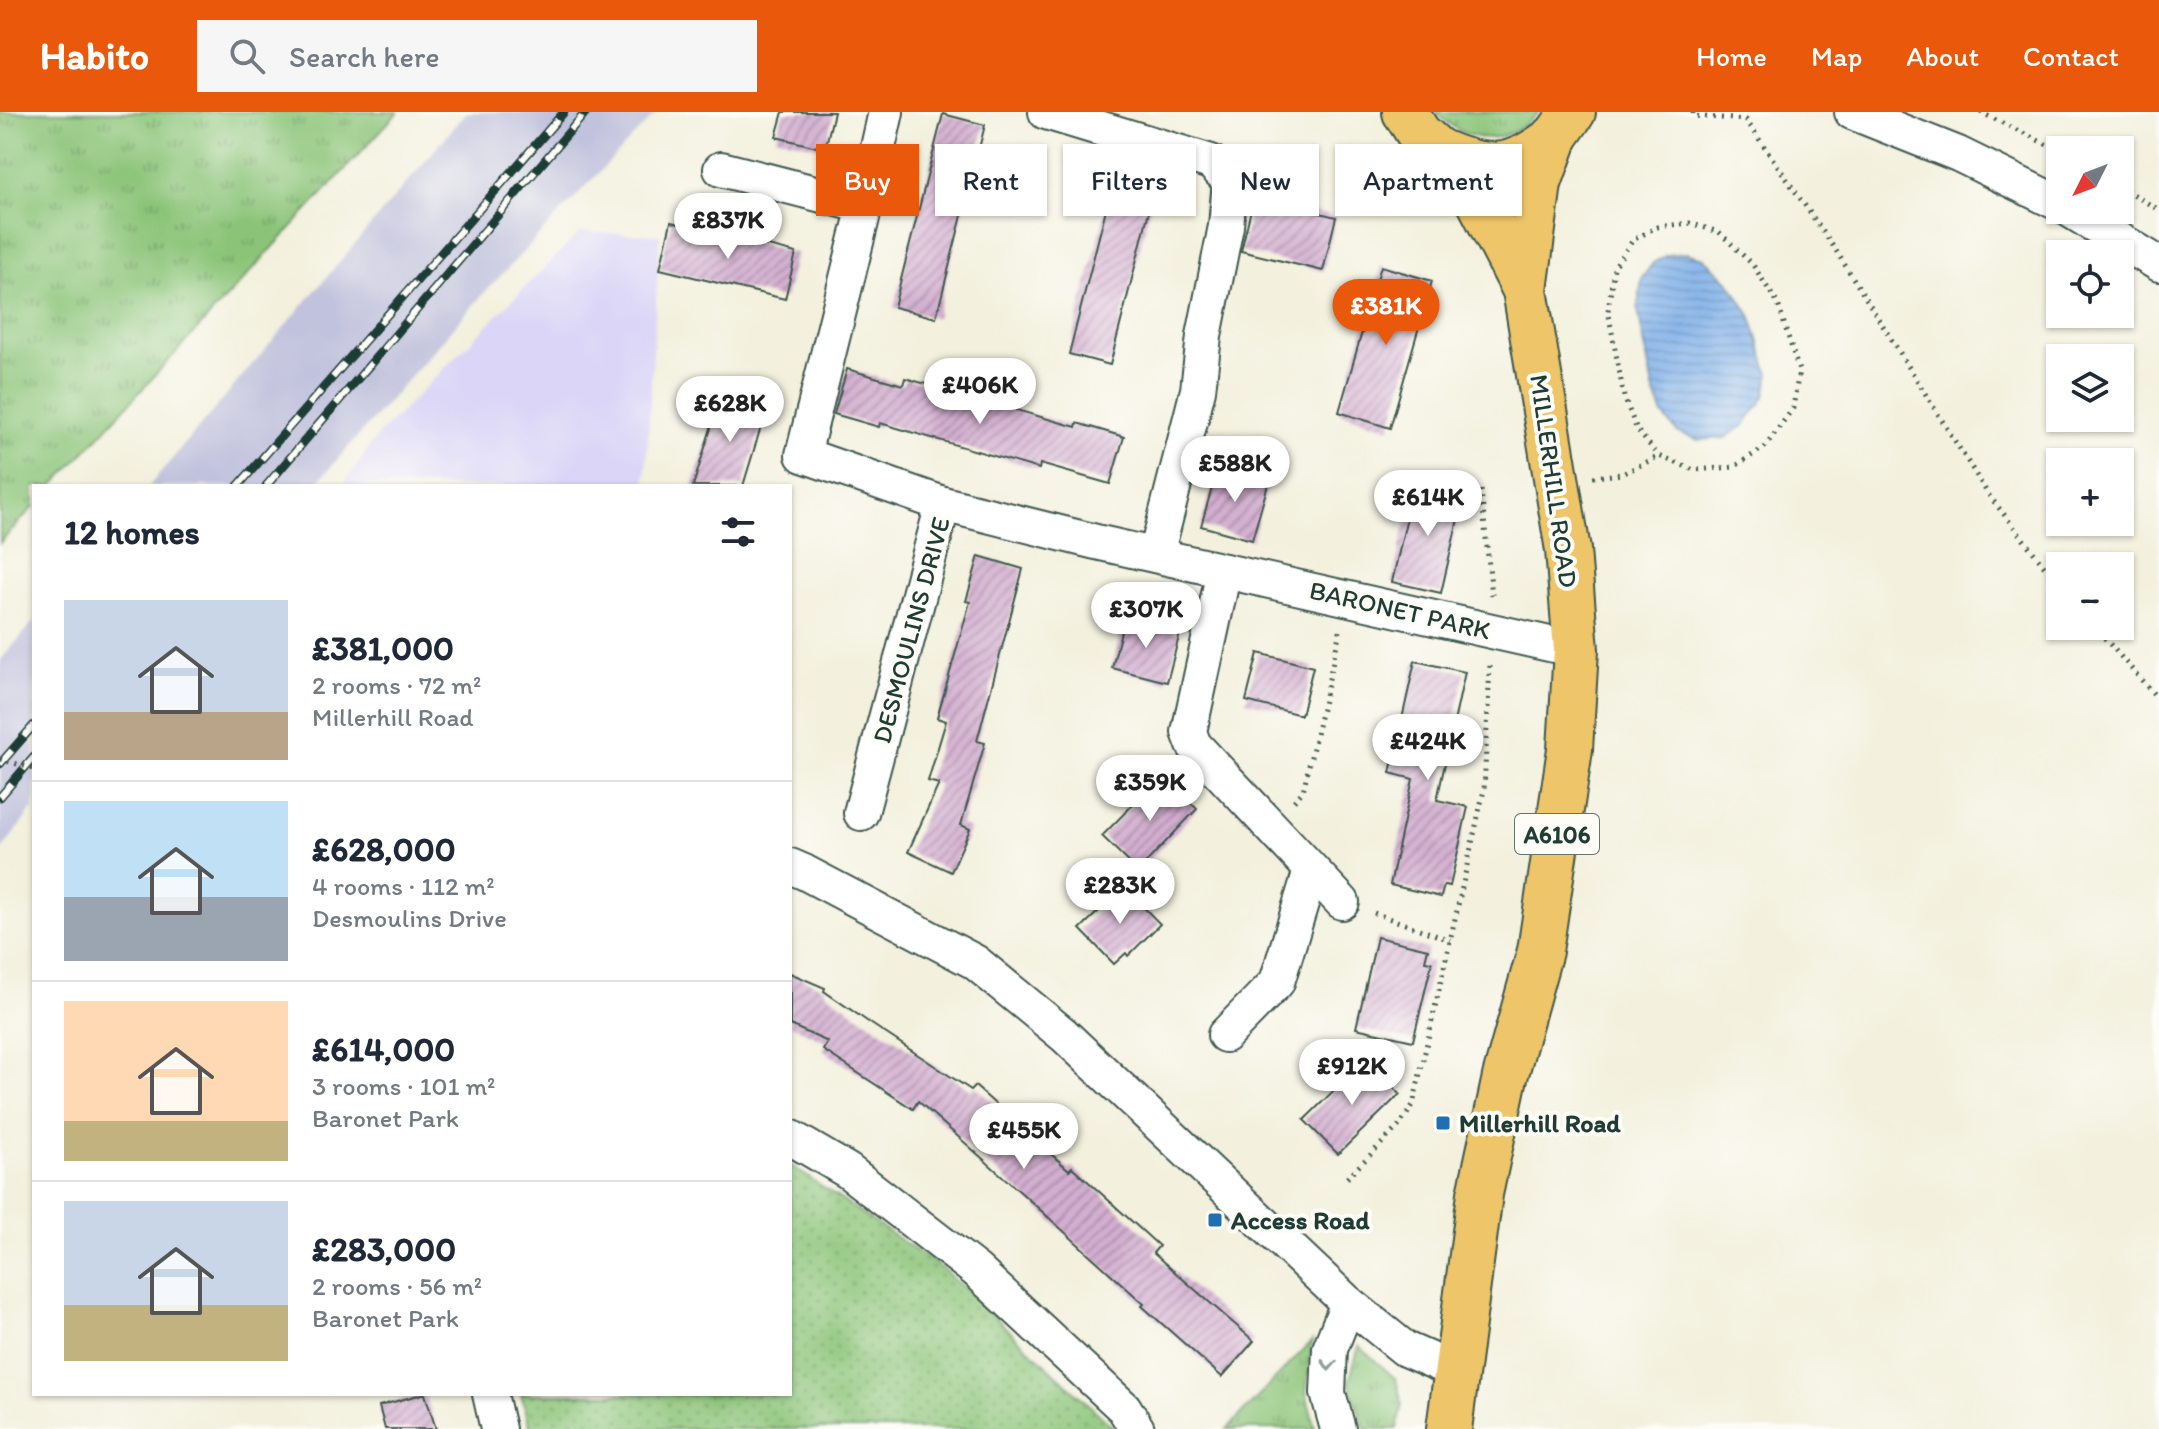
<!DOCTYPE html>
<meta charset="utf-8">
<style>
:root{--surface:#fff;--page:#f6f6f7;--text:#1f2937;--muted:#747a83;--line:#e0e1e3;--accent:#ea580c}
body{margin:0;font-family:Itim,sans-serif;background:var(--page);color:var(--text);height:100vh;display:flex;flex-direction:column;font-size:30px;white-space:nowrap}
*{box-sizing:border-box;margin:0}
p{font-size:26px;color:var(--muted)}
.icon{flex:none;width:44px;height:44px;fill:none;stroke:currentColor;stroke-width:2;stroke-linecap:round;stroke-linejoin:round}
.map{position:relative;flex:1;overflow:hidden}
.drawer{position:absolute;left:32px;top:372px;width:760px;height:912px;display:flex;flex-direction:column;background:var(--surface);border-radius:0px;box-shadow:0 2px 6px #0004}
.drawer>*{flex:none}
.guide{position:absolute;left:816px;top:32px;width:760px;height:72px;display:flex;gap:16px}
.needle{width:52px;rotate:228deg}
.tools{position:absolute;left:2046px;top:24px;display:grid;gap:16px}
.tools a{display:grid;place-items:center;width:88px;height:88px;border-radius:0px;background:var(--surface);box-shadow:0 2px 6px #0004;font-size:40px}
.price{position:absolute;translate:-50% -68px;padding:0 18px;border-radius:28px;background:#fff;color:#222;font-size:26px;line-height:52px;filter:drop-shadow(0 2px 4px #0008)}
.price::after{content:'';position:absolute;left:50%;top:48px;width:24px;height:18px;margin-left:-12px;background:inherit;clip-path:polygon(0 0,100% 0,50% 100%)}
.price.on{background:var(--accent);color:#fff}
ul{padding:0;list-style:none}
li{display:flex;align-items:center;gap:24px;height:200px;padding:0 32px}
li+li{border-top:2px solid var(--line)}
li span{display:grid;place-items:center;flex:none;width:224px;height:160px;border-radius:0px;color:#555}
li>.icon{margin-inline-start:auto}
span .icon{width:96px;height:96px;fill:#fffc;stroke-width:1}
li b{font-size:34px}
h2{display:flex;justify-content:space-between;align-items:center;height:96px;padding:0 32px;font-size:34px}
.chip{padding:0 28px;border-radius:0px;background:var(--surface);box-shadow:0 2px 6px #0004;font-size:28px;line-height:72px}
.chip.on{background:var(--accent);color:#fff}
header{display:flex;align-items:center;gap:48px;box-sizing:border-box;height:112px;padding:0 40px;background:var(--accent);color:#fff}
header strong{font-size:38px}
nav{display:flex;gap:44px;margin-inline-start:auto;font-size:28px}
.search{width:560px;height:72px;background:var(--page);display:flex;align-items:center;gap:20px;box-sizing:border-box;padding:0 28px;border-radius:0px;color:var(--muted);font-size:30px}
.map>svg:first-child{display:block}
</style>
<header>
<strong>Habito</strong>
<div class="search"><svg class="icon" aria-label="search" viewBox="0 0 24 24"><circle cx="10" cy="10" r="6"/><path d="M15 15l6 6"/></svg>Search here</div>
<nav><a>Home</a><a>Map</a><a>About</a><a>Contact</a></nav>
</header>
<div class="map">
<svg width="2159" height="1317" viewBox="0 0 2159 1317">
<defs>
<pattern id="grass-tufts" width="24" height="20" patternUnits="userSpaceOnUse" patternTransform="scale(2)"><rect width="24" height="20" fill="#8bc478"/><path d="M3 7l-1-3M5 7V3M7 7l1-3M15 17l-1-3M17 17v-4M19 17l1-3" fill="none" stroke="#71a063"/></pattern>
<pattern id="park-dots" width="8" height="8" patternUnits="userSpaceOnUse" patternTransform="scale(2)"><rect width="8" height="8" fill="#8bc478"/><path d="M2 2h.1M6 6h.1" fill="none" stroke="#71a063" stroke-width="1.8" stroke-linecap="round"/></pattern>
<pattern id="water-rules" width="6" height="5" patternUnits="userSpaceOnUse" patternTransform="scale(2)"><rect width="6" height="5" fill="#7cade8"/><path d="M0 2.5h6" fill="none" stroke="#658ebd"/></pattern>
<pattern id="building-hatch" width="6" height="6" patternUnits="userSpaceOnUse" patternTransform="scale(2)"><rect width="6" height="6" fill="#d3aed0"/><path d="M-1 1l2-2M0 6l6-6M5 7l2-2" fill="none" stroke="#ab8faa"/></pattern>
</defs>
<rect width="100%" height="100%" fill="#fdfcf7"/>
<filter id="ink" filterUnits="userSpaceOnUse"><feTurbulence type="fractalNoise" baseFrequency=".0125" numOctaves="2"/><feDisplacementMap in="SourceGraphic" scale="16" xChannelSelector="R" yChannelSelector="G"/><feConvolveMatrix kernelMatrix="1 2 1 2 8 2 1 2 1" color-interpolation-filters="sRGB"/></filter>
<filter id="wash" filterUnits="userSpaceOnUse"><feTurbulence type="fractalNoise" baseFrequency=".006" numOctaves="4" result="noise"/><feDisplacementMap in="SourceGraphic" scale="32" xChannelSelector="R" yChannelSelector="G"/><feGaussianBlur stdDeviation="1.8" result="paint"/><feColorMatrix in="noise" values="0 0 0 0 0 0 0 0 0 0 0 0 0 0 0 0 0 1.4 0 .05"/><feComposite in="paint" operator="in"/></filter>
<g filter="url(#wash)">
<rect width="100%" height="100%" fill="#f3f0dd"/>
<polygon fill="#dbd6f7" points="580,120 660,123 645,374 342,374 378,323"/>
<g fill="#c1c2dd">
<polygon points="467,0 657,0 484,181 314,374 149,374"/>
<polygon points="34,509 34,695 0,740 0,549"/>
</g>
<g fill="url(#grass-tufts)" stroke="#558056" stroke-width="2">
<polygon points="0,0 398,0 53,374 34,374 34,394 0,431"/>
<path d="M1436,0H1539C1506,35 1468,34 1436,0Z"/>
<polygon points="1312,1229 1306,1280 1315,1317 1227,1317"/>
<polygon points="1359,1234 1396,1267 1402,1292 1397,1317 1365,1317 1349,1270"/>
</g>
<polygon fill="url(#park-dots)" stroke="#558056" stroke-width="2" points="790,1053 943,1157 1115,1317 531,1317 521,1282 790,1282"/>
<polygon fill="url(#water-rules)" stroke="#4e758e" stroke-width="2" points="1686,141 1704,146 1730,171 1751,205 1769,262 1765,285 1745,313 1725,326 1698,328 1677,320 1663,303 1653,277 1638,198 1642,166 1653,151 1667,143"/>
<g id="blocks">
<g fill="url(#building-hatch)">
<polygon points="783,0 834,0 825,37 776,25"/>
<polygon points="943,2 985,13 936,206 894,195"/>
<polygon points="1118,50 1159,60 1110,253 1069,242"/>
<polygon points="1254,85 1336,105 1323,159 1241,139"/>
<polygon points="671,110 796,141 785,187 660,157"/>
<polygon points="1381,154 1432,169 1390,316 1339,300"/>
<polygon points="847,257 903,273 905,266 1076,315 1077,311 1124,325 1110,372 1040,352 1039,357 880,311 879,315 834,302"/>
<polygon points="721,284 766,298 743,374 693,374"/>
<polygon points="1218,355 1269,369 1252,428 1201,414"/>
<polygon points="1415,370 1464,381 1441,481 1392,470"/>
<polygon points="979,444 1023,457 977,629 985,631 961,713 970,717 951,760 908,740 939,672 928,669 946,609 937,606 970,490 966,489"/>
<polygon points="1124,507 1180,521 1167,570 1112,556"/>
<polygon points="1258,541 1313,555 1301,603 1246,589"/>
<polygon points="1415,549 1465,560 1437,688 1468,695 1450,774 1444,773 1441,785 1390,773 1413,667 1390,661"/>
<polygon points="1162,663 1197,697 1138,759 1102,724"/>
<polygon points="1124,775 1160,812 1128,844 1126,841 1114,852 1080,817"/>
<polygon points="1377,825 1428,837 1425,849 1432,850 1413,929 1356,916"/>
<polygon points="790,861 825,876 824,879 867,909 971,978 975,974 1069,1058 1072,1055 1159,1134 1153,1141 1254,1229 1222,1265 1142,1194 1144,1192 1036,1094 918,989 913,997 823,938 828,930 790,913"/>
<polygon points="1366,947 1400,982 1338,1042 1304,1008"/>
<polygon points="422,1282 425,1282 436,1317 385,1317 379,1294"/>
</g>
</g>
</g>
<g filter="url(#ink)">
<use href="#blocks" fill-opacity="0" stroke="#3f584d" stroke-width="2"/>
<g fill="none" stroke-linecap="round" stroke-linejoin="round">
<defs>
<g id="minor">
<polyline points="886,0 865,94 803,343 943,392"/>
<polyline points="1046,0 1211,50 1230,69 1226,114 1204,224 1198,278 1156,443"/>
<polyline points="1852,0 1958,42 2060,92"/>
<polyline points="721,57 865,94"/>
<polyline points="2070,98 2159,152"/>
<polyline points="1224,459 1189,620 1194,633 1342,790"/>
<polyline points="861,701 943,392 1096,430 1576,538"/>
<polyline points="790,754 804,760 975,850 1064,923 1348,1191 1405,1237 1458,1260"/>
<polyline points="1225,923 1277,870 1311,758"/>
<polyline points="790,1025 848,1059 976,1158 1124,1296 1137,1317"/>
<polyline points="490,1282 498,1317"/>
<polyline points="1338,1317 1328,1281 1330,1237 1348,1191"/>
</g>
<g id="major">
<polyline points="1405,0 1419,22 1437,38 1475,81 1525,178"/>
<path d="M1437,38C1487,61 1514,58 1556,24"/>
<polyline points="1449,1317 1480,1082 1505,965 1540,839 1570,637 1576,538 1568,438 1525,178 1539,71 1556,24 1573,0"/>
</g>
</defs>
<use href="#minor" stroke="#3f584d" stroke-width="38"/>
<use href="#major" stroke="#3f584d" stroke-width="48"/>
<g stroke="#3f584d" stroke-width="5" stroke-dasharray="2 6" stroke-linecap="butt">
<polyline points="1693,0 1693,4 1746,8 1835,137 1988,382 2060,474"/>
<polyline points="1980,0 2060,39"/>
<polyline points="2120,74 2159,98"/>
<polyline points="1593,365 1622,362 1659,344 1694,358 1734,355 1765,335 1793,296 1799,259 1778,192 1753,153 1719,120 1689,111 1657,115 1633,128 1614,155 1608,199 1624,285 1637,318 1659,344"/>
<polyline points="1481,378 1492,483"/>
<polyline points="2094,514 2159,588"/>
<polyline points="1294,689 1303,679 1340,519"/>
<polyline points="1374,801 1450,828"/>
<polyline points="1347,1066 1400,1013 1413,993 1484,678 1490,553"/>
</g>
<use href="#minor" stroke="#fff" stroke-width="34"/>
<use href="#major" stroke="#eec569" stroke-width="44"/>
<defs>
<g id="rail">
<polyline points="238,374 564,0"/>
<polyline points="266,374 586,0"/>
<polyline points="0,652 34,613"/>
<polyline points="0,685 34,645"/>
</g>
</defs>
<use href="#rail" stroke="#1f3d34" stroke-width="9"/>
<use href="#rail" stroke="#fdfcf7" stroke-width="6" stroke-dasharray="18" stroke-linecap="butt"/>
<polyline stroke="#3f584d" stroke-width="5" stroke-dasharray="2 6" stroke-linecap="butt" points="0,647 34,657"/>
</g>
<defs><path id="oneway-chevron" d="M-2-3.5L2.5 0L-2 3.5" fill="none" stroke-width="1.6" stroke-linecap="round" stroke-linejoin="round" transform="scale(2)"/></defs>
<use stroke="#8f9e9a" href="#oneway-chevron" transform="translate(1329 1253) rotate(93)"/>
</g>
<g fill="#1f6fb2" stroke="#fdfcf7" stroke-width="3">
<rect x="1435" y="1003" width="16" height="16" rx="4"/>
<rect x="1207" y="1100" width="16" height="16" rx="4"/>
</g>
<g text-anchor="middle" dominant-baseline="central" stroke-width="8" stroke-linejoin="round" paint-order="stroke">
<rect fill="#fdfcf7" stroke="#62766e" stroke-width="2" x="1515" y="702" width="84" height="40" rx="6"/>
<g font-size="24" font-weight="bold" fill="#1f3d34">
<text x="1557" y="722">A6106</text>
</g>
<g font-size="26" fill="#1f3d34" stroke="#fdfcf7">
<text transform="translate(1554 369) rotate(82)">MILLERHILL ROAD</text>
<text transform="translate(1400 498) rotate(13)">BARONET PARK</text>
<text transform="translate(911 518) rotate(-75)">DESMOULINS DRIVE</text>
</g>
<g font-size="26" font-weight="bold" fill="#1f3d34" stroke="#fdfcf7" text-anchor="start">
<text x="1459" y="1011">Millerhill Road</text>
<text x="1231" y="1108">Access Road</text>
</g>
</g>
</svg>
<div class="tools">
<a><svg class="needle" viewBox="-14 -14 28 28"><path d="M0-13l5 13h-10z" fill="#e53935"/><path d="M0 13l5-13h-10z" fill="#747a83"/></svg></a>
<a><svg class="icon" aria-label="locate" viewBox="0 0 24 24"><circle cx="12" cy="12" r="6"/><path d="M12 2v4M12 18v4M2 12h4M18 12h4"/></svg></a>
<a><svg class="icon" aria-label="layers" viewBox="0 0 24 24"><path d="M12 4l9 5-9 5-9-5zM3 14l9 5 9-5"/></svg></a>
<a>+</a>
<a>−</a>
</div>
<b class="price" style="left:728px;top:149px">£837K</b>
<b class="price on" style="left:1386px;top:235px">£381K</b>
<b class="price" style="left:980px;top:314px">£406K</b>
<b class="price" style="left:730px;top:332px">£628K</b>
<b class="price" style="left:1235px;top:392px">£588K</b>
<b class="price" style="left:1428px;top:426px">£614K</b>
<b class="price" style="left:1146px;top:538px">£307K</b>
<b class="price" style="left:1428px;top:670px">£424K</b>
<b class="price" style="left:1150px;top:711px">£359K</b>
<b class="price" style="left:1120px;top:814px">£283K</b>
<b class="price" style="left:1352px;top:995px">£912K</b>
<b class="price" style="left:1024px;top:1059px">£455K</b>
<div class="guide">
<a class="chip on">Buy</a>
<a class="chip">Rent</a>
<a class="chip">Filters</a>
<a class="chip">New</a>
<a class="chip">Apartment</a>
</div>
<section class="drawer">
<h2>12 homes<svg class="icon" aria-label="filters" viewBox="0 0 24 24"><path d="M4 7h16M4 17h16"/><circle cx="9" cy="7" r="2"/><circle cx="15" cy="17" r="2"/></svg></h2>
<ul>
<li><span style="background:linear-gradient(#c9d6e8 70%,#b9a48a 0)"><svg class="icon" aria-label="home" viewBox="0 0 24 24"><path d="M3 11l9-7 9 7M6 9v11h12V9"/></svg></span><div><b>£381,000</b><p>2 rooms · 72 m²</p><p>Millerhill Road</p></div></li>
<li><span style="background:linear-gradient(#bfe0f5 60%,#9aa5b1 0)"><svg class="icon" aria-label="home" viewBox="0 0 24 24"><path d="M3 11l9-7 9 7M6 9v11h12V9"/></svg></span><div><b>£628,000</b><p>4 rooms · 112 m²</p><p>Desmoulins Drive</p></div></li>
<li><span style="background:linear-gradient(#ffd9b3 75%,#c2b280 0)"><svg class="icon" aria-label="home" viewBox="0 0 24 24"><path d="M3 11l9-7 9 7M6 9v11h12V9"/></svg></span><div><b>£614,000</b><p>3 rooms · 101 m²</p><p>Baronet Park</p></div></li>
<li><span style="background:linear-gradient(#c9d6e8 65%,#c2b280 0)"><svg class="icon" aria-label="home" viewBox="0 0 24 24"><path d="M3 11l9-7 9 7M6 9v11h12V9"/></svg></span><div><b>£283,000</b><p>2 rooms · 56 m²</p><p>Baronet Park</p></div></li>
</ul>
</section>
</div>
